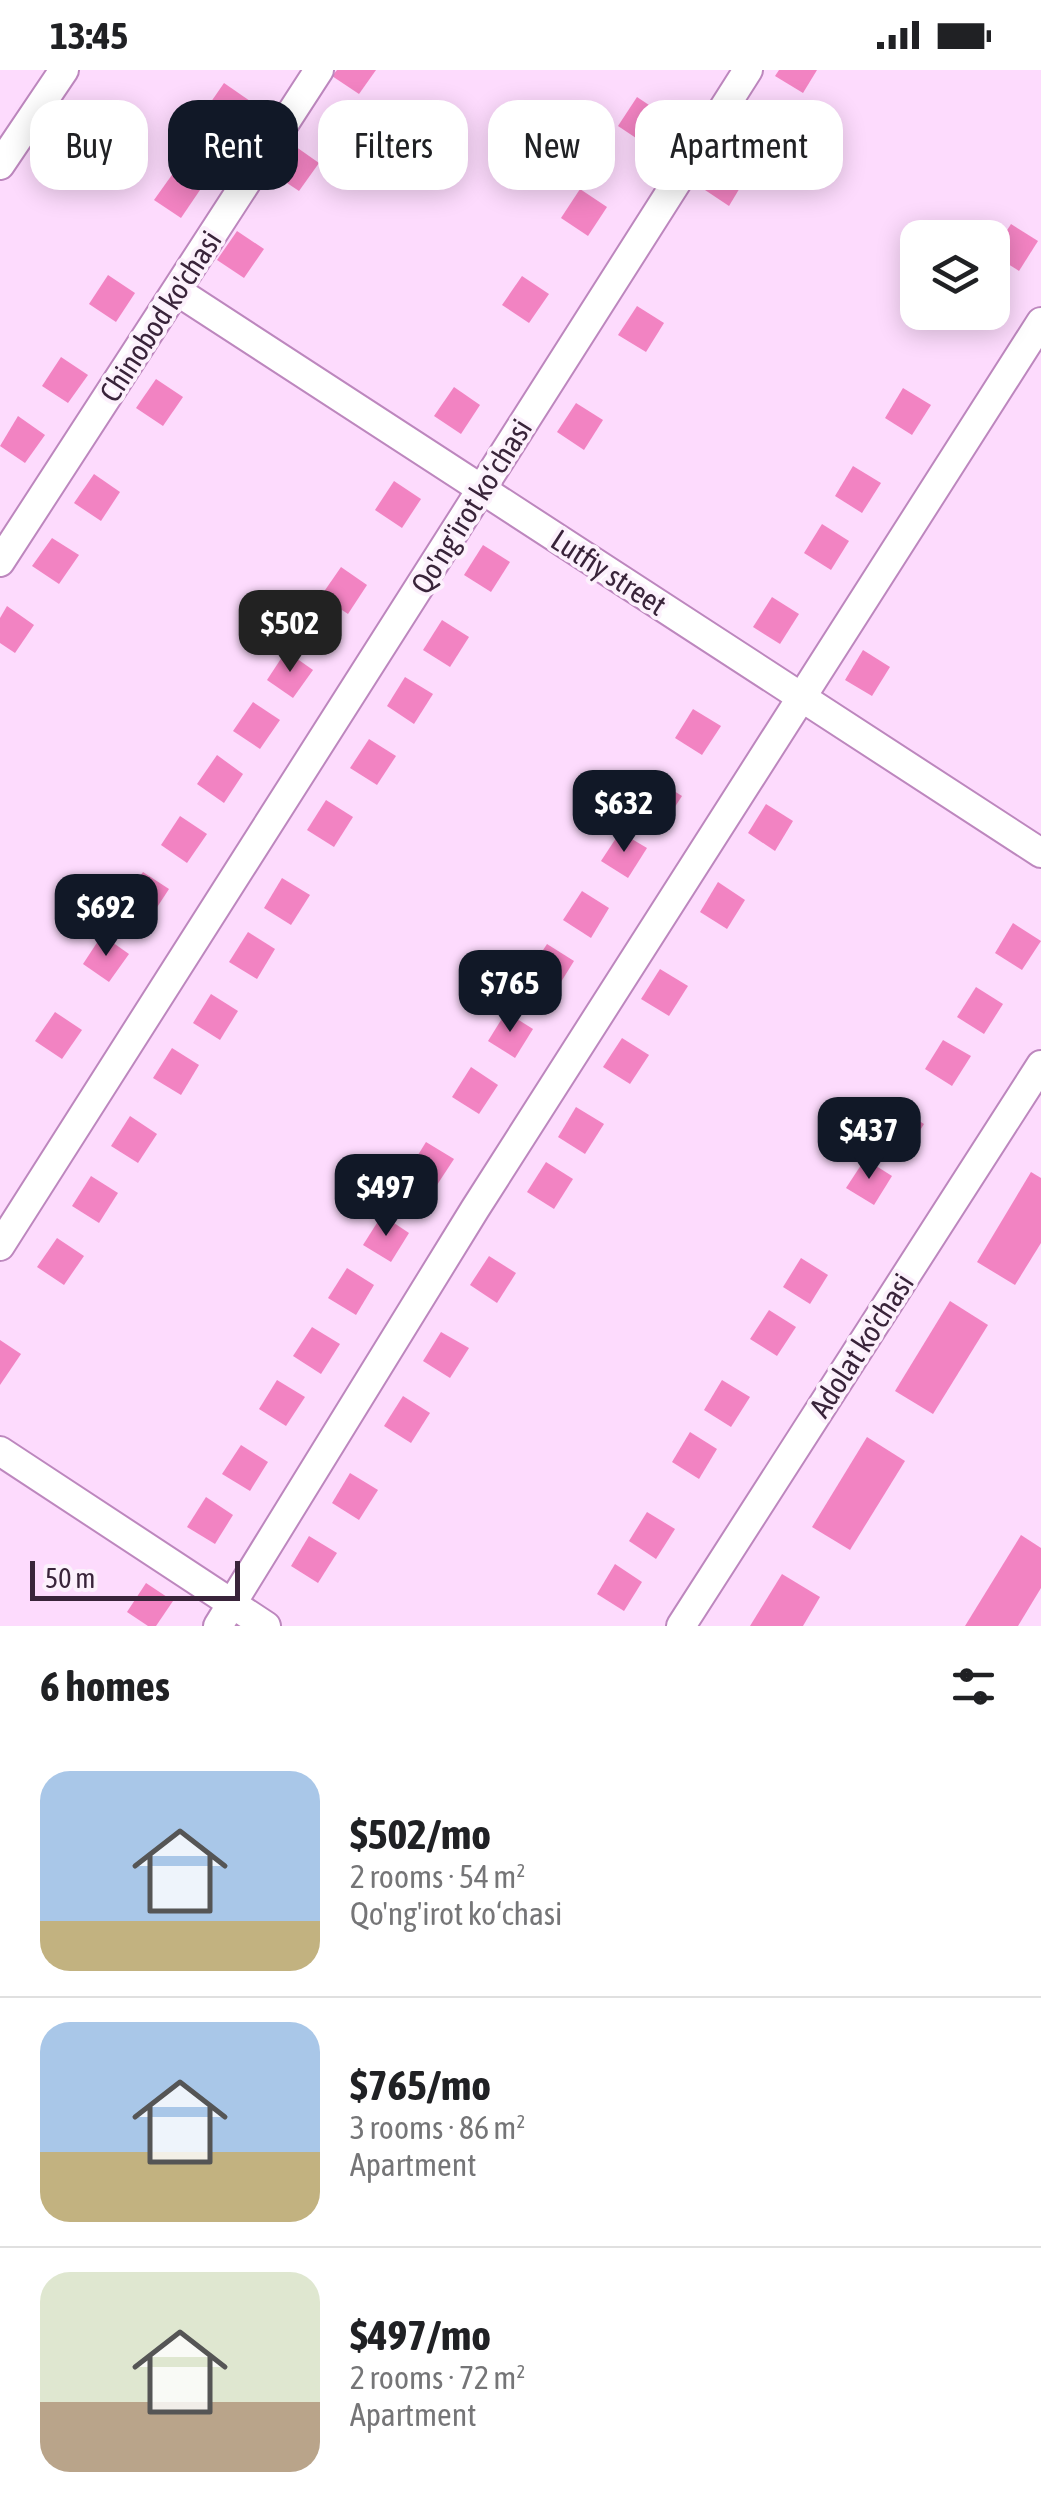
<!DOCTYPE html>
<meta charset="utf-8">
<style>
:root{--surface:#fff;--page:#f2f2f2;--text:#202124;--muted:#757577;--line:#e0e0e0;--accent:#111827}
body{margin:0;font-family:"Asap Condensed",sans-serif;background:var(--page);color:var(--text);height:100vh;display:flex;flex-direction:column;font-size:38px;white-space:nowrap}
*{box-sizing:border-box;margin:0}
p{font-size:32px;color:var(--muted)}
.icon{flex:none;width:55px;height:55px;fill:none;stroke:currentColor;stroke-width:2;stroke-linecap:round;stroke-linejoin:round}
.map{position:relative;height:1556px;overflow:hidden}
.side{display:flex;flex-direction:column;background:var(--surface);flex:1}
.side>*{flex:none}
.hud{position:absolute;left:30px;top:30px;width:982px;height:90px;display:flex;gap:20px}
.tools{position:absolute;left:900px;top:150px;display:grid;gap:20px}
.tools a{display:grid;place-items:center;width:110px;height:110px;border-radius:20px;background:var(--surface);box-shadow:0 5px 25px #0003;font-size:50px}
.scale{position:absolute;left:30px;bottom:25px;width:210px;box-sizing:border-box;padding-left:10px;border:5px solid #39243a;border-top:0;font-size:28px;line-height:35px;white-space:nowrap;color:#39243a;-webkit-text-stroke:8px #fcf1fc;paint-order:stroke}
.price{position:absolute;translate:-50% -85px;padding:0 22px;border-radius:20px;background:var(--accent);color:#fff;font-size:32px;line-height:65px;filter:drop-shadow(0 2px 5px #0008)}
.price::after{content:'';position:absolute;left:50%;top:60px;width:30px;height:22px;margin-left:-15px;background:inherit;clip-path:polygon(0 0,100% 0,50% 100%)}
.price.selected{background:#222;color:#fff}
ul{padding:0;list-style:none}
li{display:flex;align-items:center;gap:30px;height:250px;padding:0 40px}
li+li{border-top:2px solid var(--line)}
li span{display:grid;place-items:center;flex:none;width:280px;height:200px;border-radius:30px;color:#555}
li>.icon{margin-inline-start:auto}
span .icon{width:120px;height:120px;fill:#fffc;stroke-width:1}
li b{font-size:42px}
h2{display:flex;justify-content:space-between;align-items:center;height:120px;padding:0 40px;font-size:42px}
.chip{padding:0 35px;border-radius:30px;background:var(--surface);box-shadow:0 5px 25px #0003;font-size:35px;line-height:90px}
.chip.selected{background:var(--accent);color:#fff}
.status{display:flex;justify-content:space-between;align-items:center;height:70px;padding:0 50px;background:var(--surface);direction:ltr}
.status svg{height:28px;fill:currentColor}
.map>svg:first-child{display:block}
</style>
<div class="status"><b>13:45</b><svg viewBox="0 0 49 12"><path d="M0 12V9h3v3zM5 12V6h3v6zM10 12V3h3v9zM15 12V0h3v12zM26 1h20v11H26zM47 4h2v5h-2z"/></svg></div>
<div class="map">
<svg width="1041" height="1556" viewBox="0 0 1041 1556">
<rect width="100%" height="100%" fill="#fddbfd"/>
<g fill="#f283c2">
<polygon points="337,0 376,0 359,24 332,6"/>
<polygon points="779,0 817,0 803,23 775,6"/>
<polygon points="224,13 250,31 231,60 204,42"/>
<polygon points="637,27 664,45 645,74 618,56"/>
<polygon points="292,74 319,93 299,121 272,103"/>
<polygon points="720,89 747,106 729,136 702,118"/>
<polygon points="174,102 200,120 181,148 154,130"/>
<polygon points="580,119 607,137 588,166 561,148"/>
<polygon points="1011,154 1038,171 1019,201 992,184"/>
<polygon points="237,161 264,179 244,208 217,190"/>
<polygon points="108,205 135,223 116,252 89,234"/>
<polygon points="522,206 549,224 529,253 502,235"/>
<polygon points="992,221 1003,227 984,256 962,242 992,242"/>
<polygon points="637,236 664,253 646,282 618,265"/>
<polygon points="61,287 88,305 68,333 42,316"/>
<polygon points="156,309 183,327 163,356 136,338"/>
<polygon points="454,317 480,335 461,364 434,346"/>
<polygon points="903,318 931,335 912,365 885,348"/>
<polygon points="576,333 603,350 584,380 557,362"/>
<polygon points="18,346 45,365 25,393 0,376"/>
<polygon points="853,396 881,413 862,443 835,426"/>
<polygon points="94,404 120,422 101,451 74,433"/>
<polygon points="394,411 421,429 402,458 375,440"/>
<polygon points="822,454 849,471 831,500 804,483"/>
<polygon points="52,468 79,485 59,514 32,496"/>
<polygon points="483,475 510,492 491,522 464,505"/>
<polygon points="341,497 367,515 348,544 321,526"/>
<polygon points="772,527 799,544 780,574 753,557"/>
<polygon points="7,536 34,555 15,583 0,573 0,548"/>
<polygon points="442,550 469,567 450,597 423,580"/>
<polygon points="863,580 890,597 872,626 845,610"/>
<polygon points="286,581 313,600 293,628 267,610"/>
<polygon points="405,607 433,624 414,654 387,636"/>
<polygon points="253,632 280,650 260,679 233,661"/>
<polygon points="693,639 721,656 702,685 675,668"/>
<polygon points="369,669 396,686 377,715 350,698"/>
<polygon points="217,685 243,704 224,733 197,714"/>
<polygon points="655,709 682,726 663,755 636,738"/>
<polygon points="326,730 353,747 334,777 307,760"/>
<polygon points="766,734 793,751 775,781 748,763"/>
<polygon points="180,746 207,764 187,793 161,775"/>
<polygon points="620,762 647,778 628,808 601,791"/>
<polygon points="143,802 169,819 150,848 123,830"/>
<polygon points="282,808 310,825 291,855 264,838"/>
<polygon points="718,812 745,830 727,859 700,842"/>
<polygon points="582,821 609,838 591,868 563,850"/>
<polygon points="1013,853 1041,871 1022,900 995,883"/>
<polygon points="248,862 275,879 257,909 229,892"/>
<polygon points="102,865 129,884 109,912 83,894"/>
<polygon points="547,874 574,891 556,920 528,903"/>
<polygon points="660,899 688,916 669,946 641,929"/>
<polygon points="976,917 1003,934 984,964 957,947"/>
<polygon points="211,924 238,941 220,970 193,953"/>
<polygon points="55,942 82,960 62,989 35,971"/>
<polygon points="506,942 533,959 515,988 488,971"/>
<polygon points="622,968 649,985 630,1014 603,997"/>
<polygon points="943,970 971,986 952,1016 925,999"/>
<polygon points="172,978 199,995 181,1025 153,1008"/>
<polygon points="471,997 498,1015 479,1044 452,1027"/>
<polygon points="576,1037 604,1054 585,1084 558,1067"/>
<polygon points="897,1037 924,1054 906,1083 879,1066"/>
<polygon points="130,1046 157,1064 138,1093 111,1076"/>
<polygon points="426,1072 454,1089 435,1118 408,1101"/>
<polygon points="865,1089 892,1106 874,1135 846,1118"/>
<polygon points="546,1092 573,1109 554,1139 527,1122"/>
<polygon points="1031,1102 1041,1108 1041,1173 1015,1215 977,1192"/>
<polygon points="91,1106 118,1123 99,1153 72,1136"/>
<polygon points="382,1145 409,1163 391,1192 363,1175"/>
<polygon points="57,1168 84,1186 64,1215 37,1197"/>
<polygon points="489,1186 516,1203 497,1233 470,1215"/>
<polygon points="801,1188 828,1205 810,1234 783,1217"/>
<polygon points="347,1198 374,1215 356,1245 328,1228"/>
<polygon points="950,1231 988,1255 933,1344 895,1321"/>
<polygon points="769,1240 796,1257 777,1286 750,1269"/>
<polygon points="312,1257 340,1274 321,1304 293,1286"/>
<polygon points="441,1262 469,1278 450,1308 423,1291"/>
<polygon points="0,1270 21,1284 0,1315"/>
<polygon points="277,1310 305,1327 286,1356 259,1339"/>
<polygon points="722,1310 750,1327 731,1357 704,1340"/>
<polygon points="403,1326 430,1343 411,1373 384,1356"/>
<polygon points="690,1362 717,1379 699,1409 672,1392"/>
<polygon points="867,1367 905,1391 850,1480 812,1457"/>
<polygon points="241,1375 268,1392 250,1421 222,1404"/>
<polygon points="350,1403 378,1420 359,1450 332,1433"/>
<polygon points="206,1427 233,1445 215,1474 187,1457"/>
<polygon points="647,1442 675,1459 656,1489 629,1471"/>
<polygon points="1021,1465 1041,1478 1041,1518 1018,1556 965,1556"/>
<polygon points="309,1466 337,1483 318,1513 291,1496"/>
<polygon points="615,1494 642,1512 624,1541 597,1524"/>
<polygon points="782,1504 820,1527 803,1556 750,1556"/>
<polygon points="146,1513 173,1531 156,1556 148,1556 127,1542"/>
</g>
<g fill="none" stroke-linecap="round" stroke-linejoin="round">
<defs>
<g id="street">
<polyline points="0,95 64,0"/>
<polyline points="177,221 1041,783"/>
<polyline points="0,492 319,0"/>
<polyline points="0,1176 748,0"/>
<polyline points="0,1381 266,1556"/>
<polyline points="218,1556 475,1139 1041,252"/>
<polyline points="681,1556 1041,995"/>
</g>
</defs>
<use href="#street" stroke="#bd87be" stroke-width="32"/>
<use href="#street" stroke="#fff" stroke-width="28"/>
</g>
<g text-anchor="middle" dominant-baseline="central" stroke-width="8" stroke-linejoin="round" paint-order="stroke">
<g font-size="30" fill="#39243a" stroke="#fcf1fc">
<text transform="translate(160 246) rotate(-57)">Chinobod ko'chasi</text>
<text transform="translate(471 436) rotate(-58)">Qo'ng'irot ko‘chasi</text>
<text transform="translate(609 502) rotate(33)">Lutfiy street</text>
<text transform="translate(861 1275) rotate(-57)">Adolat ko'chasi</text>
</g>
</g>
</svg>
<div class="tools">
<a><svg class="icon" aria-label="layers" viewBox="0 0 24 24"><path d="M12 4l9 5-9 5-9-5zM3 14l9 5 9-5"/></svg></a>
</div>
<div class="scale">50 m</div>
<b class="price selected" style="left:290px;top:605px">$502</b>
<b class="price" style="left:624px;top:785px">$632</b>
<b class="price" style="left:106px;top:889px">$692</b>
<b class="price" style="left:510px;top:965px">$765</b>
<b class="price" style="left:869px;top:1112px">$437</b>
<b class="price" style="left:386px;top:1169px">$497</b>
<div class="hud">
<a class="chip">Buy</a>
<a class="chip selected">Rent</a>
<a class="chip">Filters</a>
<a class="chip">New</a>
<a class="chip">Apartment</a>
</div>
</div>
<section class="side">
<h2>6 homes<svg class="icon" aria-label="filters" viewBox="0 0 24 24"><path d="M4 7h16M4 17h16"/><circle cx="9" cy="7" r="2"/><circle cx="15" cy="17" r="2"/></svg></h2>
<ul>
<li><span style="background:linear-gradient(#a9c7e8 75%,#c2b280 0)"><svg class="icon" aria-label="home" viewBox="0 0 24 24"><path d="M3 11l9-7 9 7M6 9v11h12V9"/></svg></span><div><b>$502/mo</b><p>2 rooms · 54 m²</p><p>Qo'ng'irot ko‘chasi</p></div></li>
<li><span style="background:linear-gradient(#a9c7e8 65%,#c2b280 0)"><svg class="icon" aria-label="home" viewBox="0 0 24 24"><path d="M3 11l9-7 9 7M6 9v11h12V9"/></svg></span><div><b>$765/mo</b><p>3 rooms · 86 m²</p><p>Apartment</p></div></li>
<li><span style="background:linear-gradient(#dfe7d0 65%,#b9a48a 0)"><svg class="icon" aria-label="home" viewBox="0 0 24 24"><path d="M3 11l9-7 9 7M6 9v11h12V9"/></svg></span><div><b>$497/mo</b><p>2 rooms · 72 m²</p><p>Apartment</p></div></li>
</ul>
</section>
